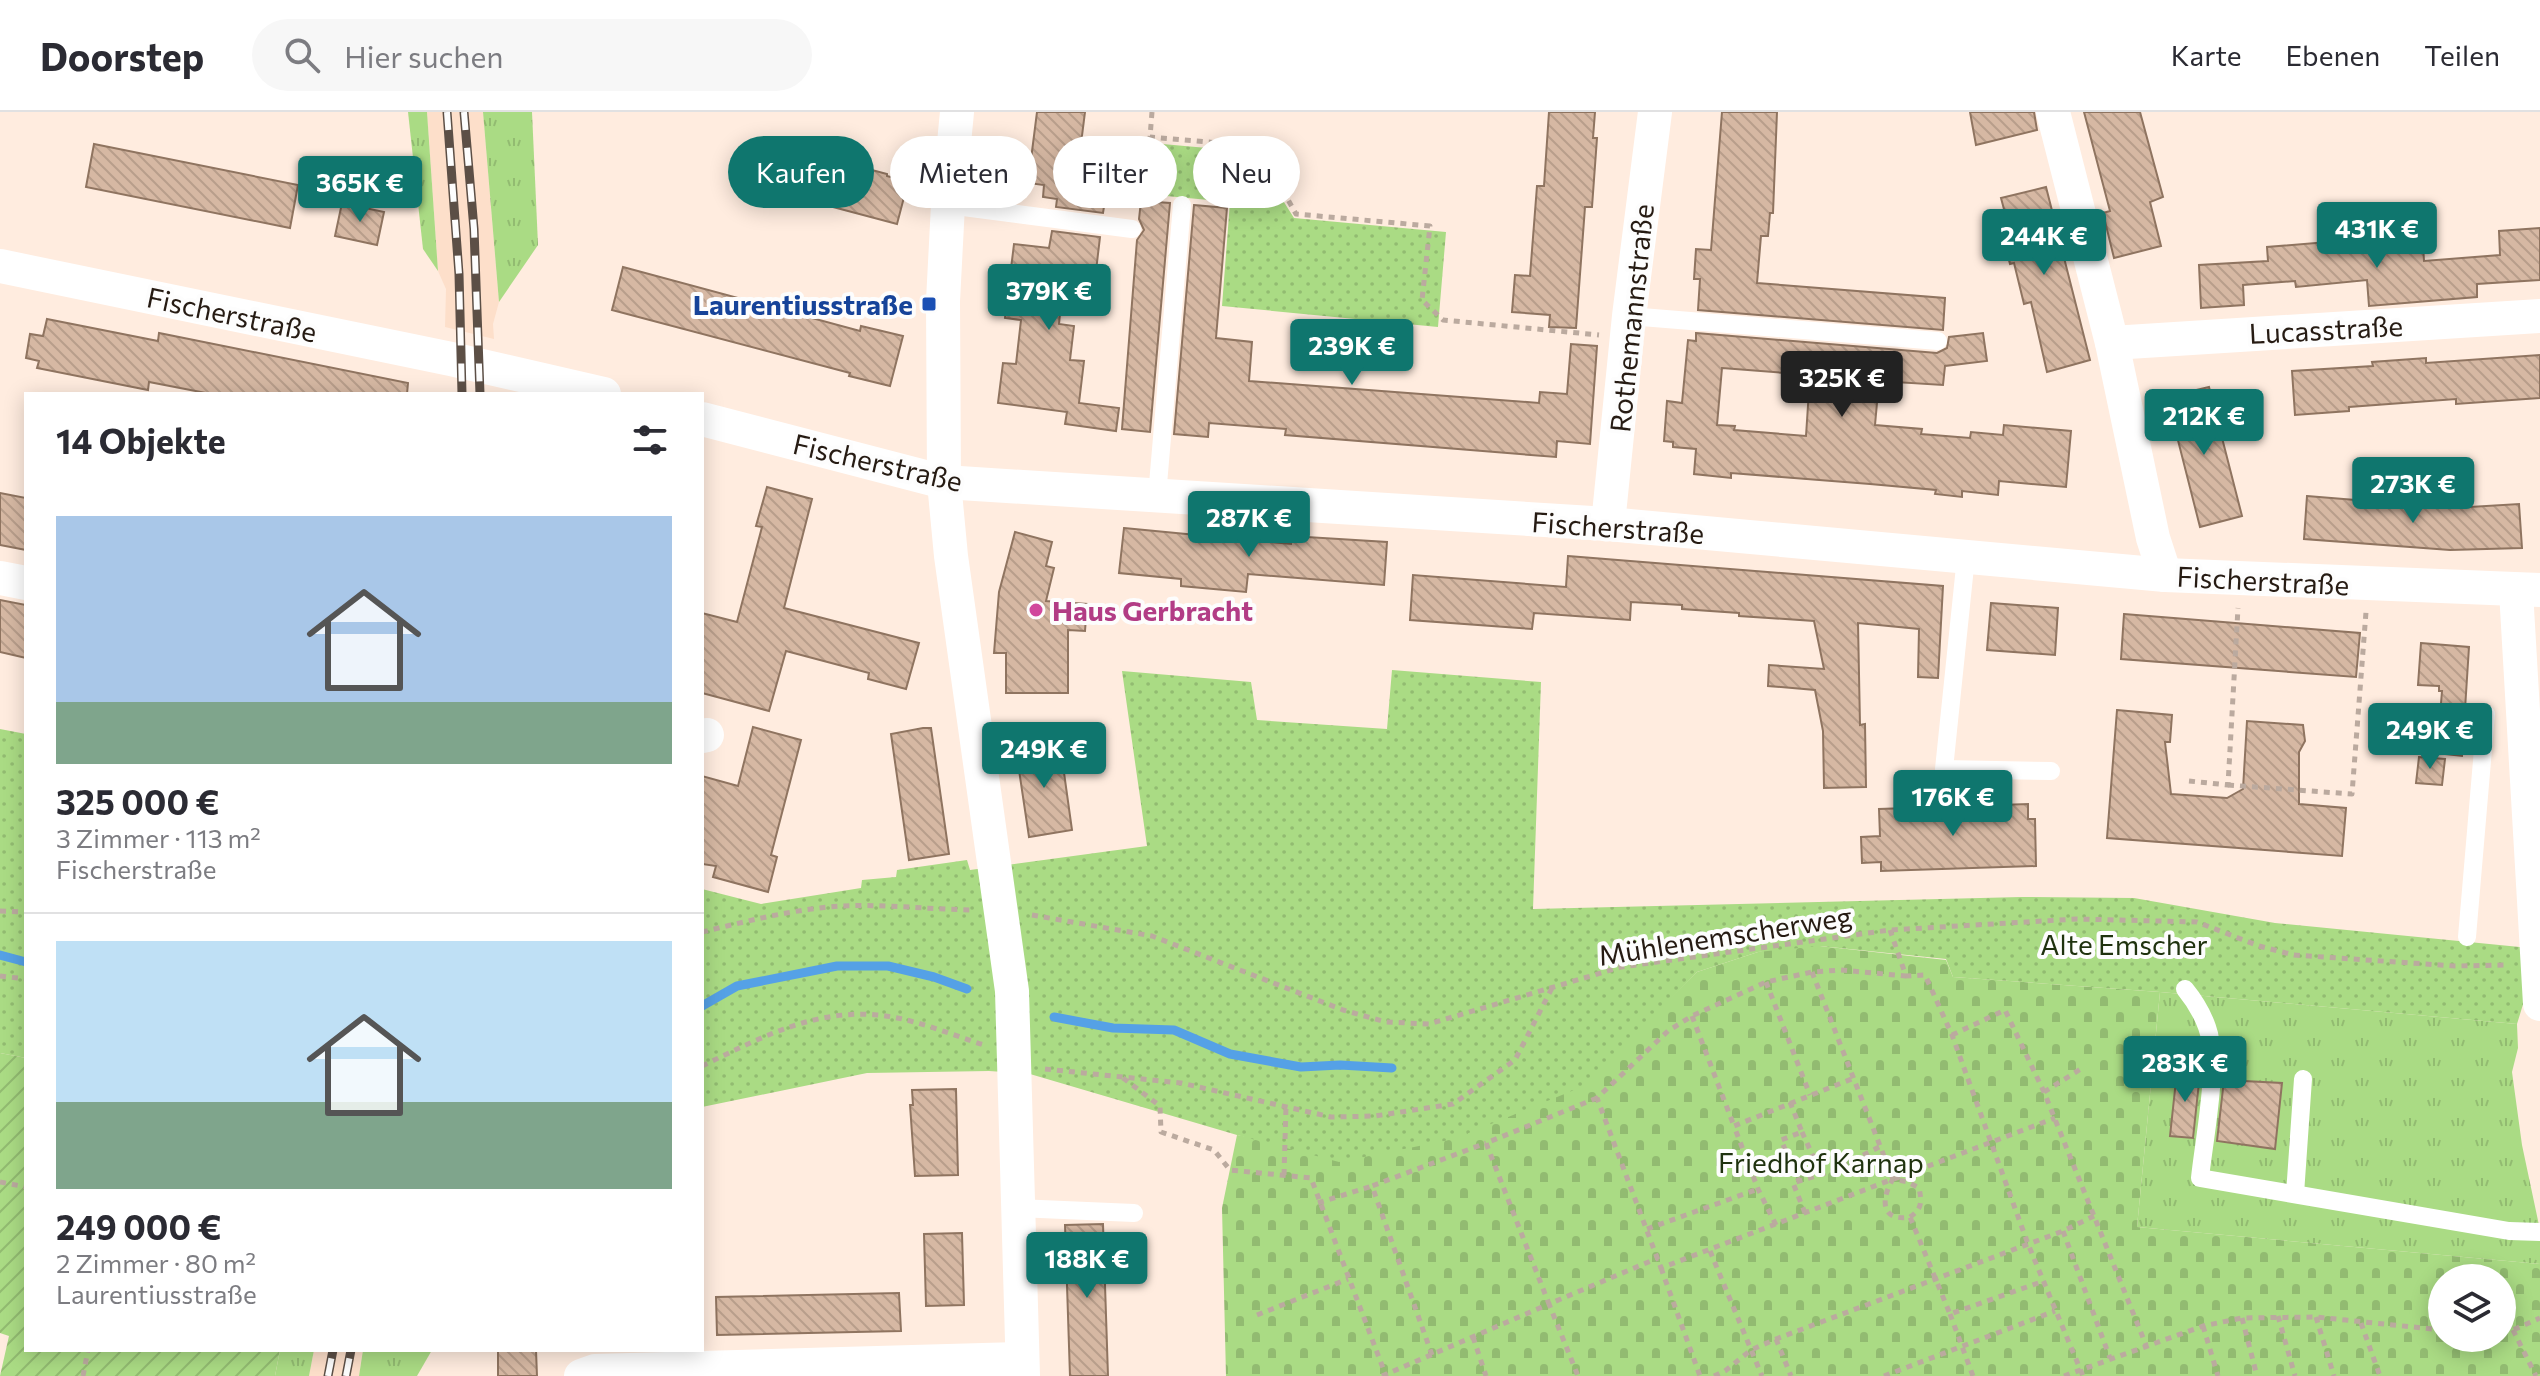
<!DOCTYPE html>
<html lang="de">
<meta charset="utf-8">
<style>
:root{--surface:#fff;--page:#f7f7f7;--text:#2b2b33;--muted:#7c7c81;--line:#e1e1e2;--accent:#0f766e}
body{margin:0;font-family:Commissioner,sans-serif;background:var(--page);color:var(--text);height:100vh;display:flex;flex-direction:column;font-size:30px;white-space:nowrap}
*{box-sizing:border-box;margin:0}
p{font-size:26px;color:var(--muted)}
.icon{flex:none;width:44px;height:44px;fill:none;stroke:currentColor;stroke-width:2;stroke-linecap:round;stroke-linejoin:round}
.map{position:relative;flex:1;overflow:hidden}
.side{position:absolute;left:24px;top:280px;width:680px;height:960px;display:flex;flex-direction:column;background:var(--surface);border-radius:0px;box-shadow:0 4px 20px #0003}
.side>*{flex:none}
.hud{position:absolute;left:728px;top:24px;width:760px;height:72px;display:flex;gap:16px}
.fabs{position:absolute;left:2428px;top:1152px;display:grid;gap:16px}
.fabs a{display:grid;place-items:center;width:88px;height:88px;border-radius:50%;background:var(--surface);box-shadow:0 4px 20px #0003;font-size:40px}
.price{position:absolute;translate:-50% -68px;padding:0 18px;border-radius:8px;background:var(--accent);color:#fff;font-size:26px;line-height:52px;filter:drop-shadow(0 2px 4px #0008)}
.price::after{content:'';position:absolute;left:50%;top:48px;width:24px;height:18px;margin-left:-12px;background:inherit;clip-path:polygon(0 0,100% 0,50% 100%)}
.price.current{background:#222;color:#fff}
ul{padding:0;list-style:none}
li{display:grid;align-content:center;gap:16px;height:424px;padding:0 32px}
li+li{border-top:2px solid var(--line)}
li span{display:grid;place-items:center;height:248px;border-radius:0px;color:#555}
li>.icon{margin-inline-start:auto}
span .icon{width:144px;height:144px;fill:#fffc;stroke-width:1}
li b{font-size:34px}
h2{display:flex;justify-content:space-between;align-items:center;height:96px;padding:0 32px;font-size:34px}
.chip{padding:0 28px;border-radius:36px;background:var(--surface);box-shadow:0 4px 20px #0003;font-size:28px;line-height:72px}
.chip.current{background:var(--accent);color:#fff}
header{display:flex;align-items:center;gap:48px;box-sizing:border-box;height:112px;padding:0 40px;background:var(--surface);border-bottom:2px solid var(--line)}
header strong{font-size:38px}
nav{display:flex;gap:44px;margin-inline-start:auto;font-size:28px}
.search{width:560px;height:72px;background:var(--page);display:flex;align-items:center;gap:20px;box-sizing:border-box;padding:0 28px;border-radius:44px;color:var(--muted);font-size:30px}
.map>svg:first-child{display:block}
</style>
<header>
<strong>Doorstep</strong>
<div class="search"><svg class="icon" aria-label="search" viewBox="0 0 24 24"><circle cx="10" cy="10" r="6"/><path d="M15 15l6 6"/></svg>Hier suchen</div>
<nav><a>Karte</a><a>Ebenen</a><a>Teilen</a></nav>
</header>
<div class="map">
<svg width="2540" height="1264" viewBox="0 0 2540 1264">
<defs>
<pattern id="grass-tufts" width="24" height="20" patternUnits="userSpaceOnUse" patternTransform="scale(2)"><rect width="24" height="20" fill="#aadb84"/><path d="M3 7l-1-3M5 7V3M7 7l1-3M15 17l-1-3M17 17v-4M19 17l1-3" fill="none" stroke="#92bb71"/></pattern>
<pattern id="cemetery-stones" width="16" height="16" patternUnits="userSpaceOnUse" patternTransform="scale(2)"><rect width="16" height="16" fill="#aadb84"/><path d="M2 7V4a2 2 0 0 1 4 0v3zM10 15v-3a2 2 0 0 1 4 0v3z" fill="#92bb71"/></pattern>
<pattern id="park-dots" width="8" height="8" patternUnits="userSpaceOnUse" patternTransform="scale(2)"><rect width="8" height="8" fill="#aadb84"/><path d="M2 2h.1M6 6h.1" fill="none" stroke="#92bb71" stroke-width="1.8" stroke-linecap="round"/></pattern>
<pattern id="garden-furrows" width="10" height="10" patternUnits="userSpaceOnUse" patternTransform="scale(2)"><rect width="10" height="10" fill="#aadb84"/><path d="M-1 1l2-2M0 10L10 0M9 11l2-2" fill="none" stroke="#92bb71"/></pattern>
<pattern id="building-back-hatch" width="6" height="6" patternUnits="userSpaceOnUse" patternTransform="scale(2)"><rect width="6" height="6" fill="#d6b8a3"/><path d="M-1 5l2 2M0 0l6 6M5-1l2 2" fill="none" stroke="#b89e8b"/></pattern>
</defs>
<rect width="100%" height="100%" fill="#ffecdf"/>
<g fill="#fddfca">
<polygon points="427,0 483,0 499,190 493,212 494,227 445,215 446,177 438,159"/>
<polygon points="314,1238 363,1238 359,1264 309,1264"/>
</g>
<g fill="url(#grass-tufts)">
<polygon points="408,0 427,0 438,159 423,137"/>
<polygon points="483,0 532,0 538,133 499,190"/>
<polygon points="2160,880 2517,912 2518,936 2512,960 2522,1033 2540,1118 2540,1152 2137,1115"/>
<polygon points="280,1238 314,1238 309,1264 275,1264"/>
<polygon points="363,1238 432,1238 417,1264 359,1264"/>
</g>
<path fill="url(#cemetery-stones)" fill-rule="evenodd" d="M1786,834H1820L1946,848L1953,865L2160,880L2137,1115L2540,1152V1264H1226L1222,1096L1237,1023L1339,1041L1665,891L1697,860L1758,840ZM2442,1166H2502V1226H2442Z"/>
<g fill="url(#park-dots)">
<polygon points="1151,31 1286,43 1282,87 1294,106 1446,120 1438,215 1222,194 1230,90 1145,82"/>
<polygon points="1392,558 1541,570 1533,797 2021,785 2134,786 2275,811 2540,837 2517,912 2160,880 1953,865 1946,847 1820,834 1758,840 1697,860 1584,974 1454,1027 1339,1050 1237,1023 1030,962 989,959 867,961 702,995 702,777 761,792 861,776 862,768 896,765 897,758 967,748 970,758 1147,734 1122,559 1251,570 1257,608 1387,617"/>
<polygon points="0,617 26,622 26,946 0,941"/>
</g>
<polygon fill="url(#garden-furrows)" points="0,941 26,946 26,1238 280,1238 275,1264 0,1264 9,1224 0,1221"/>
<g fill="none" stroke-linecap="round" stroke-linejoin="round">
<g stroke="#55a1e6" stroke-width="9">
<polyline points="0,843 26,850"/>
<polyline points="702,894 737,874 837,854 888,854 934,865 967,877"/>
<polyline points="1054,905 1113,916 1174,918 1230,942 1301,955 1340,953 1392,956"/>
</g>
</g>
<g fill="url(#building-back-hatch)" stroke="#8f7460" stroke-width="2" fill-rule="evenodd">
<polygon points="1037,0 1085,0 1076,71 1107,76 1103,101 1056,95 1057,87 1043,85 1044,73 1028,71"/>
<polygon points="1549,0 1595,0 1593,26 1597,26 1592,95 1585,95 1576,216 1549,215 1550,203 1512,200 1515,163 1530,164 1537,74 1544,74"/>
<polygon points="1722,0 1777,0 1773,101 1770,101 1768,124 1761,124 1757,171 1945,186 1943,218 1698,198 1700,167 1694,167 1696,137 1711,138"/>
<polygon points="1970,0 2034,0 2037,18 1976,33"/>
<polygon points="2084,0 2140,0 2163,85 2150,90 2161,134 2114,146 2103,101 2110,99"/>
<polygon points="94,32 298,73 290,116 86,75"/>
<polygon points="795,41 817,47 819,44 887,62 887,64 908,70 897,112 784,82"/>
<polygon points="2046,75 2090,248 2047,260 2031,190 2024,192 2014,151 2010,152 2001,118 2009,116 2001,86"/>
<polygon points="1141,89 1170,91 1150,320 1122,317 1137,128 1144,118 1139,107"/>
<polygon points="342,91 384,100 377,133 335,124"/>
<polygon points="1194,93 1227,96 1216,226 1252,230 1249,269 1539,291 1540,280 1567,282 1571,232 1597,234 1590,332 1557,329 1556,345 1285,323 1286,317 1209,311 1208,325 1174,322"/>
<polygon points="2540,116 2540,168 2477,172 2477,185 2369,194 2367,168 2296,175 2295,169 2243,173 2244,193 2201,196 2199,153 2268,149 2267,135 2363,127 2364,137 2423,132 2424,149 2500,143 2499,119"/>
<polygon points="1052,119 1100,125 1096,159 1076,157 1075,163 1064,162 1059,212 1074,214 1070,248 1084,249 1079,291 1119,296 1116,319 1065,312 1067,300 998,291 1003,251 1016,252 1021,208 1005,206 1014,132 1049,136"/>
<polygon points="623,155 860,219 861,214 903,224 890,274 849,264 850,261 612,198"/>
<polygon points="47,207 158,229 159,221 408,271 407,282 211,282 149,270 148,278 37,256 39,249 26,246 30,222 43,224"/>
<path d="M1696,221L1937,241L1947,236L1949,225L1983,221L1987,249L1945,254L1943,273L1879,269L1875,313L1922,317L1921,322L1970,326L1971,320L2003,323L2004,313L2071,319L2066,375L1999,369L1998,383L1962,379V385L1935,382L1936,378L1870,372L1731,361V366L1694,362L1696,337L1673,335V330L1664,329L1667,289L1682,291L1688,228L1696,229ZM1722,256L1810,263L1806,324L1734,318L1735,314L1717,313Z"/>
<polygon points="2540,243 2540,286 2456,292 2456,287 2349,295 2349,299 2295,303 2292,259 2373,254 2372,250 2426,246 2426,251"/>
<polygon points="2209,275 2242,404 2200,415 2167,285"/>
<polygon points="767,375 812,387 784,496 919,531 906,577 868,567 869,561 786,539 769,599 702,581 702,501 737,510 762,415 756,414"/>
<polygon points="0,381 26,386 26,438 0,433"/>
<polygon points="2307,384 2453,396 2519,392 2522,436 2450,438 2304,427"/>
<polygon points="1124,416 1291,432 1291,424 1387,430 1384,473 1248,462 1246,480 1181,474 1181,467 1119,461"/>
<polygon points="1015,420 1052,430 1046,454 1054,456 1046,489 1087,492 1085,519 1068,518 1068,581 1006,581 1006,541 994,541 999,480"/>
<polygon points="1568,444 1943,474 1938,566 1918,565 1919,517 1858,511 1860,613 1865,612 1866,675 1824,676 1823,619 1815,578 1768,574 1769,553 1824,557 1814,509 1739,504 1739,501 1682,497 1682,493 1631,490 1630,508 1534,501 1532,517 1410,508 1413,463 1566,475"/>
<polygon points="0,488 26,493 26,546 0,540"/>
<polygon points="1991,491 2058,496 2055,543 1987,538"/>
<polygon points="2124,502 2360,521 2356,565 2121,547"/>
<polygon points="2421,531 2469,535 2462,644 2437,641 2442,579 2439,579 2439,574 2418,573"/>
<polygon points="2117,598 2172,603 2170,630 2165,630 2171,682 2227,686 2243,677 2247,609 2303,613 2305,629 2299,640 2299,692 2346,696 2342,744 2107,726"/>
<polygon points="753,615 801,628 771,743 777,745 768,780 713,765 716,754 702,752 702,664 738,674"/>
<polygon points="923,616 931,616 949,742 909,748 891,622"/>
<polygon points="1060,632 1072,718 1029,725 1016,638"/>
<polygon points="2419,645 2445,647 2442,673 2416,671"/>
<polygon points="2028,692 2028,707 2035,707 2036,754 1881,759 1881,750 1862,751 1861,725 1880,724 1879,697"/>
<polygon points="2177,959 2200,961 2193,1026 2170,1024"/>
<polygon points="2224,968 2282,971 2275,1037 2217,1029"/>
<polygon points="956,977 958,1063 915,1064 910,993 913,993 912,978"/>
<polygon points="1103,1112 1108,1264 1070,1264 1065,1113"/>
<polygon points="962,1121 964,1193 926,1194 924,1122"/>
<polygon points="899,1181 901,1219 717,1223 716,1185"/>
<polygon points="498,1238 536,1238 537,1264 498,1264"/>
</g>
<g fill="none" stroke-linecap="round" stroke-linejoin="round">
<g stroke="#bbaa9f" stroke-width="5" stroke-dasharray="6 6" stroke-linecap="butt">
<polyline points="1152,0 1150,25 1288,37 1286,84 1296,102 1430,114 1422,188 1443,208 1599,223"/>
<polyline points="2189,669 2228,673 2238,496"/>
<polyline points="2228,673 2352,682 2366,500"/>
<polyline points="0,799 26,800"/>
<polyline points="1032,803 1152,824 1343,898 1386,910 1429,912 1621,855 1890,818 2077,807 2197,810 2259,834 2294,843 2455,854 2507,853"/>
<polyline points="1890,818 1906,864 1925,863 1952,923 2028,1132 2083,1264"/>
<path d="M702,820C748,809 794,797 841,794C884,792 927,797 970,798"/>
<polyline points="1812,860 1893,1067 1661,1156 1597,986 1668,919 1692,904 1766,870 1812,860 1841,858 1906,864"/>
<polyline points="0,864 26,867"/>
<polyline points="1766,870 1810,983"/>
<polyline points="1692,904 1734,1014"/>
<polyline points="1952,923 2005,898 2044,980 2146,1233"/>
<path d="M702,954C758,927 813,897 877,903C913,906 949,922 984,933"/>
<polyline points="1045,957 1181,971 1331,1005 1375,1004 1453,992 1515,948 1552,876"/>
<polyline points="1123,966 1160,994 1161,1020 1214,1038 1230,1058 1311,1066 1386,1264"/>
<polyline points="2044,980 2084,955"/>
<polyline points="1597,986 1486,1031 1549,1192 1658,1146"/>
<polyline points="1790,990 1802,1020 1781,1028 1799,1069"/>
<polyline points="1802,1020 1821,1062"/>
<polyline points="1284,1063 1286,994"/>
<polyline points="1894,1067 2055,1006"/>
<polyline points="0,1070 26,1075"/>
<polyline points="1318,1091 1372,1074"/>
<polyline points="1805,1101 1793,1071 1835,1058 1881,1034"/>
<path d="M1910,1105C1922,1097 1922,1090 1919,1076L1908,1070L1893,1067C1881,1086 1880,1110 1910,1105L1950,1202L2044,1169"/>
<polyline points="1776,1113 1758,1077 1734,1014 1854,966"/>
<polyline points="1647,1117 1758,1077"/>
<polyline points="2063,1119 2110,1246"/>
<polyline points="1710,1139 1762,1264"/>
<polyline points="1661,1156 1700,1264"/>
<polyline points="1950,1202 1973,1264"/>
<polyline points="1257,1203 1348,1167"/>
<polyline points="2278,1204 2295,1264"/>
<polyline points="2316,1205 2334,1264"/>
<polyline points="2242,1206 2257,1264"/>
<polyline points="2361,1211 2380,1264"/>
<polyline points="2203,1214 2218,1264"/>
<polyline points="2502,1218 2513,1218 2540,1206"/>
<polyline points="2513,1218 2536,1264"/>
<polyline points="1473,1225 1486,1264"/>
<polyline points="1776,1227 1791,1264"/>
<polyline points="1432,1243 1372,1074 1486,1031"/>
<polyline points="83,1264 88,1238"/>
<polyline points="1382,1264 1549,1192 1578,1264"/>
<polyline points="1714,1264 1725,1259 1751,1238 1776,1227 2063,1119 2094,1104"/>
<polyline points="1884,1264 2055,1199"/>
<polyline points="2064,1264 2203,1214 2242,1206 2316,1205 2442,1218"/>
</g>
<g stroke="#fff" stroke-width="18">
<polyline points="948,93 1132,117"/>
<polyline points="1629,204 1938,229"/>
<polyline points="1157,384 1182,93"/>
<polyline points="1966,445 1944,657 2051,659"/>
<polyline points="2467,825 2486,602"/>
<path d="M2185,877C2194,888 2202,901 2207,915C2220,950 2204,1027 2200,1066L2509,1119L2540,1120"/>
<polyline points="2295,1082 2303,967"/>
<polyline points="1017,1096 1134,1101"/>
</g>
<g stroke="#fff" stroke-width="34">
<polyline points="957,0 948,93 943,189 944,370 951,444 1012,879 1023,1264"/>
<polyline points="2053,0 2112,231 2153,426 2165,463"/>
<polyline points="0,154 451,247 604,282"/>
<polyline points="2112,231 2540,204"/>
<polyline points="702,307 944,370 1608,412 2165,463 2540,478"/>
<polyline points="1608,412 1629,204 1655,0"/>
<polyline points="0,466 26,471"/>
<polyline points="2516,479 2540,892"/>
<polyline points="702,624 707,623"/>
<polyline points="581,1264 595,1259 1022,1247"/>
</g>
<defs>
<g id="rail">
<polyline points="447,0 459,162 462,282"/>
<polyline points="464,0 474,117 480,282"/>
<polyline points="328,1264 333,1238"/>
<polyline points="346,1264 351,1238"/>
</g>
</defs>
<use href="#rail" stroke="#5c4f46" stroke-width="9"/>
<use href="#rail" stroke="#fdfdfd" stroke-width="6" stroke-dasharray="18" stroke-linecap="butt"/>
</g>
<rect fill="#1a4fb4" stroke="#fdfdfd" stroke-width="3" x="921" y="184" width="16" height="16" rx="4"/>
<circle fill="#d1479c" stroke="#fdfdfd" stroke-width="3" cx="1036" cy="498" r="8"/>
<g text-anchor="middle" dominant-baseline="central" stroke-width="8" stroke-linejoin="round" paint-order="stroke">
<g font-size="28" font-weight="bold" fill="#164399" stroke="#fdfdfd" text-anchor="end">
<text x="913" y="192">Laurentiusstraße</text>
</g>
<g font-size="28" fill="#261b13" stroke="#fdfdfd">
<text transform="translate(232 202) rotate(12)">Fischerstraße</text>
<text transform="translate(1631 206) rotate(-84)">Rothemannstraße</text>
<text transform="translate(2326 217) rotate(-3)">Lucasstraße</text>
<text transform="translate(878 350) rotate(13)">Fischerstraße</text>
<text transform="translate(1618 415) rotate(4)">Fischerstraße</text>
<text transform="translate(2263 468) rotate(3)">Fischerstraße</text>
<text transform="translate(1725 823) rotate(-9)">Mühlenemscherweg</text>
</g>
<g font-size="28" font-weight="bold" fill="#b23c85" stroke="#fdfdfd" text-anchor="start">
<text x="1052" y="498">Haus Gerbracht</text>
</g>
<g font-size="28" fill="#1f320e" stroke="#fdfdfd">
<text x="2124" y="832">Alte Emscher</text>
<text x="1821" y="1050">Friedhof Karnap</text>
</g>
</g>
</svg>
<div class="fabs">
<a><svg class="icon" aria-label="layers" viewBox="0 0 24 24"><path d="M12 4l9 5-9 5-9-5zM3 14l9 5 9-5"/></svg></a>
</div>
<b class="price" style="left:360px;top:112px">365K €</b>
<b class="price" style="left:2377px;top:158px">431K €</b>
<b class="price" style="left:2044px;top:165px">244K €</b>
<b class="price" style="left:1049px;top:220px">379K €</b>
<b class="price" style="left:1352px;top:275px">239K €</b>
<b class="price current" style="left:1842px;top:307px">325K €</b>
<b class="price" style="left:2204px;top:345px">212K €</b>
<b class="price" style="left:2413px;top:413px">273K €</b>
<b class="price" style="left:1249px;top:447px">287K €</b>
<b class="price" style="left:2430px;top:659px">249K €</b>
<b class="price" style="left:1044px;top:678px">249K €</b>
<b class="price" style="left:1953px;top:726px">176K €</b>
<b class="price" style="left:2185px;top:992px">283K €</b>
<b class="price" style="left:1087px;top:1188px">188K €</b>
<div class="hud">
<a class="chip current">Kaufen</a>
<a class="chip">Mieten</a>
<a class="chip">Filter</a>
<a class="chip">Neu</a>
</div>
<section class="side">
<h2>14 Objekte<svg class="icon" aria-label="filters" viewBox="0 0 24 24"><path d="M4 7h16M4 17h16"/><circle cx="9" cy="7" r="2"/><circle cx="15" cy="17" r="2"/></svg></h2>
<ul>
<li><span style="background:linear-gradient(#a9c7e8 75%,#7fa58c 0)"><svg class="icon" aria-label="home" viewBox="0 0 24 24"><path d="M3 11l9-7 9 7M6 9v11h12V9"/></svg></span><div><b>325 000 €</b><p>3 Zimmer · 113 m²</p><p>Fischerstraße</p></div></li>
<li><span style="background:linear-gradient(#bfe0f5 65%,#7fa58c 0)"><svg class="icon" aria-label="home" viewBox="0 0 24 24"><path d="M3 11l9-7 9 7M6 9v11h12V9"/></svg></span><div><b>249 000 €</b><p>2 Zimmer · 80 m²</p><p>Laurentiusstraße</p></div></li>
</ul>
</section>
</div>
